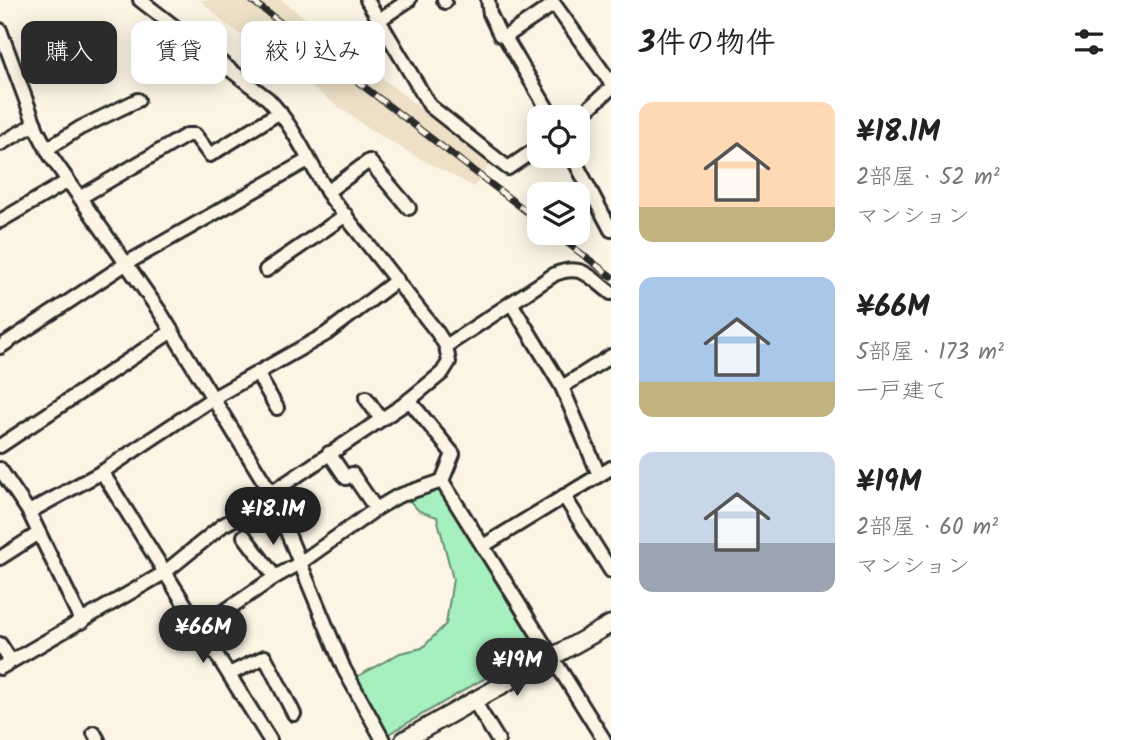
<!DOCTYPE html>
<html lang="ja">
<meta charset="utf-8">
<style>
:root{--surface:#fff;--page:#f2f2f2;--text:#222;--muted:#767676;--accent:#2b2b2b}
body{margin:0;font-family:Kalam,"Klee One",sans-serif;background:var(--page);color:var(--text);height:100vh;display:flex;flex-direction:column;font-size:26px;white-space:nowrap}
*{box-sizing:border-box;margin:0}
p{font-size:23px;color:var(--muted)}
.icon{flex:none;width:38px;height:38px;fill:none;stroke:currentColor;stroke-width:2;stroke-linecap:round;stroke-linejoin:round}
.map{position:relative;flex:1;overflow:hidden}
.side{display:flex;flex-direction:column;background:var(--surface);width:525px}
.side>*{flex:none}
.hud{position:absolute;left:21px;top:21px;width:485px;height:63px;display:flex;gap:14px}
.controls{position:absolute;left:527px;top:105px;display:grid;gap:14px}
.controls a{display:grid;place-items:center;width:63px;height:63px;border-radius:14px;background:var(--surface);box-shadow:0 4px 18px #0003;font-size:35px}
.price{position:absolute;translate:-50% -60px;padding:0 16px;border-radius:24px;background:var(--accent);color:#fff;font-size:23px;line-height:46px;filter:drop-shadow(0 2px 4px #0008)}
.price::after{content:'';position:absolute;left:50%;top:42px;width:21px;height:16px;margin-left:-10px;background:inherit;clip-path:polygon(0 0,100% 0,50% 100%)}
.price.selected{background:#222;color:#fff}
ul{padding:0;list-style:none}
li{display:flex;align-items:center;gap:21px;height:175px;padding:0 28px}
li span{display:grid;place-items:center;flex:none;width:196px;height:140px;border-radius:14px;color:#555}
li>.icon{margin-inline-start:auto}
span .icon{width:84px;height:84px;fill:#fffc;stroke-width:1}
li b{font-size:30px}
h2{display:flex;justify-content:space-between;align-items:center;height:84px;padding:0 28px;font-size:30px}
.chip{padding:0 24px;border-radius:14px;background:var(--surface);box-shadow:0 4px 18px #0003;font-size:24px;line-height:63px}
.chip.selected{background:var(--accent);color:#fff}
main{display:flex;flex:1;min-height:0}
.map>svg:first-child{display:block}
</style>
<main>
<div class="map">
<svg width="611" height="740" viewBox="0 0 611 740">
<rect width="100%" height="100%" fill="#fcf5e5"/>
<filter id="ink" filterUnits="userSpaceOnUse"><feTurbulence type="fractalNoise" baseFrequency=".0143" numOctaves="2"/><feDisplacementMap in="SourceGraphic" scale="14" xChannelSelector="R" yChannelSelector="G"/><feConvolveMatrix kernelMatrix="1 2 1 2 8 2 1 2 1" color-interpolation-filters="sRGB"/></filter>
<g filter="url(#ink)">
<polygon fill="#ede0c7" points="200,0 282,0 491,163 474,187 412,154 368,128 314,89 226,24"/>
<polygon fill="#a6efbe" stroke="#688d74" stroke-width="2" points="439,489 537,648 385,736 355,678 400,653 422,648 446,624 453,579 437,517 419,511 407,498"/>
<g fill="none" stroke-linecap="round" stroke-linejoin="round">
<defs>
<g id="minor">
<polyline points="367,0 430,106 508,168 539,147"/>
<polyline points="444,0 445,2"/>
<polyline points="488,0 490,14 500,35 505,37"/>
<polyline points="379,20 409,0"/>
<polyline points="0,30 37,130 50,155 160,312 271,493 344,669 383,740"/>
<polyline points="552,117 505,37 554,4 611,83"/>
<polyline points="578,118 611,88"/>
<polyline points="0,144 35,124"/>
<polyline points="47,149 80,128 138,100"/>
<polyline points="572,156 611,230"/>
<polyline points="327,192 369,161 409,208"/>
<polyline points="81,197 187,135 195,135 210,155 280,112"/>
<polyline points="0,221 68,181"/>
<polyline points="266,270 346,215"/>
<polyline points="511,303 562,387 599,475"/>
<path d="M446,346L555,274C582,263 590,277 611,293"/>
<polyline points="0,347 127,263 308,160"/>
<polyline points="257,373 277,408"/>
<polyline points="562,387 611,356"/>
<polyline points="366,398 381,419"/>
<polyline points="409,400 453,454 442,481"/>
<polyline points="0,446 172,331"/>
<polyline points="329,453 346,478 352,474 376,509"/>
<polyline points="0,469 29,512 82,622"/>
<polyline points="102,472 270,740"/>
<polyline points="564,496 611,571"/>
<polyline points="29,512 102,472 213,398 326,334 397,280"/>
<polyline points="244,536 275,577"/>
<polyline points="483,546 611,468"/>
<polyline points="0,558 39,533"/>
<polyline points="200,628 275,577 300,563 376,509 398,496 442,481 604,740"/>
<polyline points="0,644 11,661"/>
<path d="M0,668L164,573L223,525L265,503L271,493L403,405L442,373L449,362L446,346L437,332L332,199C310,166 296,128 268,99L140,0"/>
<polyline points="229,674 265,657 294,714"/>
<polyline points="474,701 498,740"/>
<polyline points="94,733 98,740"/>
</g>
<polyline id="tertiary" points="404,740 611,624"/>
</defs>
<use href="#minor" stroke="#2b2b2b" stroke-width="18"/>
<use href="#tertiary" stroke="#2b2b2b" stroke-width="21"/>
<use href="#minor" stroke="#fcf5e5" stroke-width="12"/>
<use href="#tertiary" stroke="#fcf5e5" stroke-width="16"/>
<defs>
<g id="rail">
<polyline points="251,0 539,221"/>
<polyline points="554,233 611,276"/>
</g>
</defs>
<use href="#rail" stroke="#2b2b2b" stroke-width="7"/>
<use href="#rail" stroke="#fcf5e5" stroke-width="4.5" stroke-dasharray="13" stroke-linecap="butt"/>
</g>
</g>
</svg>
<div class="controls">
<a><svg class="icon" aria-label="locate" viewBox="0 0 24 24"><circle cx="12" cy="12" r="6"/><path d="M12 2v4M12 18v4M2 12h4M18 12h4"/></svg></a>
<a><svg class="icon" aria-label="layers" viewBox="0 0 24 24"><path d="M12 4l9 5-9 5-9-5zM3 14l9 5 9-5"/></svg></a>
</div>
<b class="price selected" style="left:273px;top:547px">¥18.1M</b>
<b class="price" style="left:203px;top:665px">¥66M</b>
<b class="price" style="left:517px;top:698px">¥19M</b>
<div class="hud">
<a class="chip selected">購入</a>
<a class="chip">賃貸</a>
<a class="chip">絞り込み</a>
</div>
</div>
<section class="side">
<h2>3件の物件<svg class="icon" aria-label="filters" viewBox="0 0 24 24"><path d="M4 7h16M4 17h16"/><circle cx="9" cy="7" r="2"/><circle cx="15" cy="17" r="2"/></svg></h2>
<ul>
<li><span style="background:linear-gradient(#ffd9b3 75%,#c2b280 0)"><svg class="icon" aria-label="home" viewBox="0 0 24 24"><path d="M3 11l9-7 9 7M6 9v11h12V9"/></svg></span><div><b>¥18.1M</b><p>2部屋 · 52 m²</p><p>マンション</p></div></li>
<li><span style="background:linear-gradient(#a9c7e8 75%,#c2b280 0)"><svg class="icon" aria-label="home" viewBox="0 0 24 24"><path d="M3 11l9-7 9 7M6 9v11h12V9"/></svg></span><div><b>¥66M</b><p>5部屋 · 173 m²</p><p>一戸建て</p></div></li>
<li><span style="background:linear-gradient(#c9d6e8 65%,#9aa5b1 0)"><svg class="icon" aria-label="home" viewBox="0 0 24 24"><path d="M3 11l9-7 9 7M6 9v11h12V9"/></svg></span><div><b>¥19M</b><p>2部屋 · 60 m²</p><p>マンション</p></div></li>
</ul>
</section>
</main>
